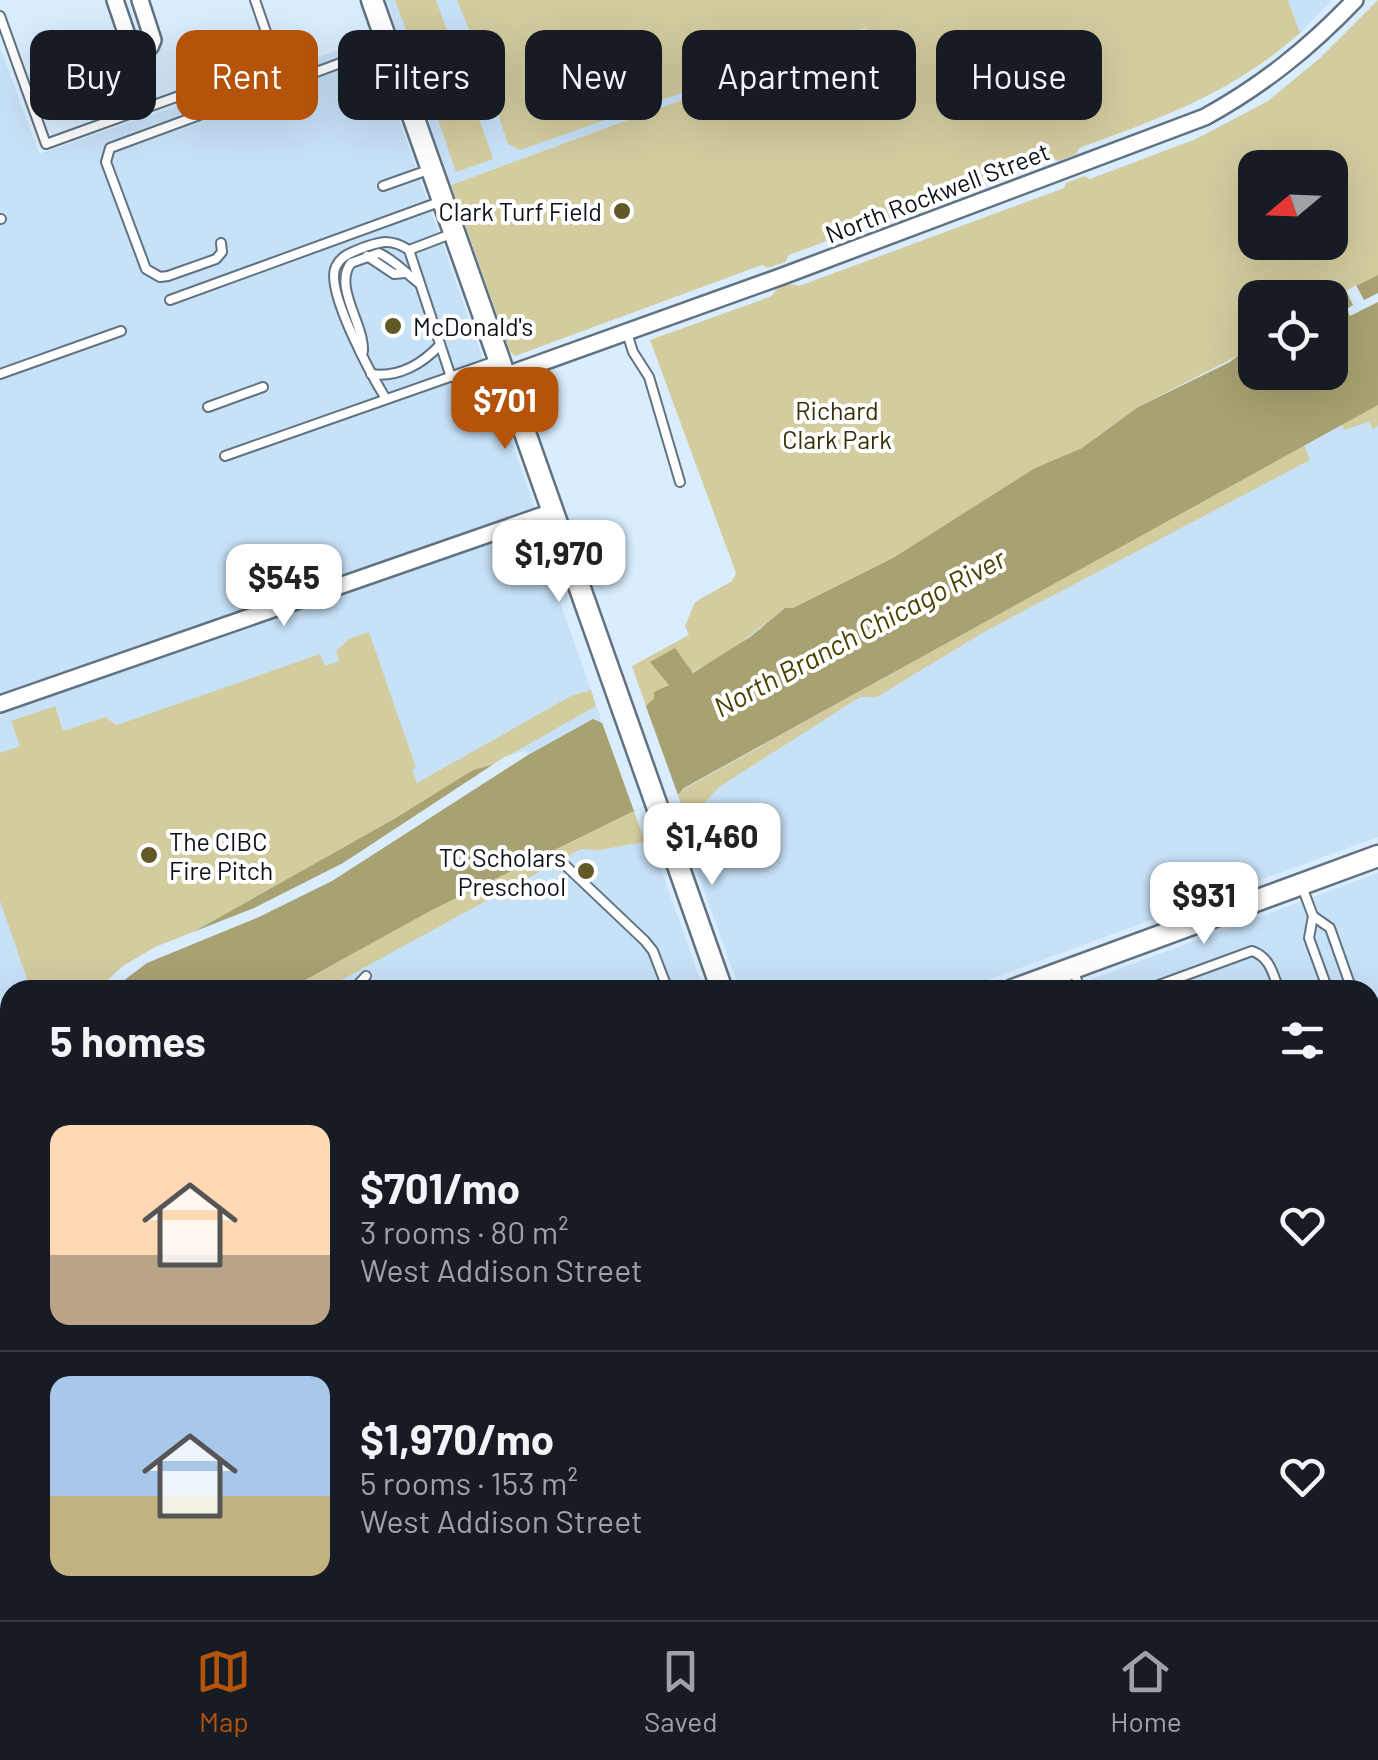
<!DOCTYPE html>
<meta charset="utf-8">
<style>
:root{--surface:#171b24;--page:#242831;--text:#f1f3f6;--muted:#9ea1a6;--line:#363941;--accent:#b45309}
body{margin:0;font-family:Barlow,sans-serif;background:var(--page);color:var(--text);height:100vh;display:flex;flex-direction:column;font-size:38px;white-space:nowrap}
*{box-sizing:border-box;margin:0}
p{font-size:32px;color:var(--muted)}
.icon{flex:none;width:55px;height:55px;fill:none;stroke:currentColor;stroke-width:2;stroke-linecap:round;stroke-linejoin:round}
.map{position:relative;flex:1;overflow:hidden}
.panel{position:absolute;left:0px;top:980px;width:1380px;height:640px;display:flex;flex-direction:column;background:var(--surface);border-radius:30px 30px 0 0;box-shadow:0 10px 40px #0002}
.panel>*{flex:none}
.top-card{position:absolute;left:30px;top:30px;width:1320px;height:90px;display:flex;gap:20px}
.needle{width:65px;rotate:251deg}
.controls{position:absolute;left:1238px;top:150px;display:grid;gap:20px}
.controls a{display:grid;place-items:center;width:110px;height:110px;border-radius:20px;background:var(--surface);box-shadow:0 10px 40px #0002;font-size:50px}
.price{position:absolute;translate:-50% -85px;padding:0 22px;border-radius:20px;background:#fff;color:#222;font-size:32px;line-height:65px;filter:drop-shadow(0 2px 5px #0008)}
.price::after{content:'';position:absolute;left:50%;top:60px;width:30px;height:22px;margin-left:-15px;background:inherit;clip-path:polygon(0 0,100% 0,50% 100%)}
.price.current{background:var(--accent);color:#fff}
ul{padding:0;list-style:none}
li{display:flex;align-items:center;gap:30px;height:250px;padding:0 50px}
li+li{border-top:2px solid var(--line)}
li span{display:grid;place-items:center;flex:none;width:280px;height:200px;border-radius:20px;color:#555}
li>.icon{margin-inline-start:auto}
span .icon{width:120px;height:120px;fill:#fffc;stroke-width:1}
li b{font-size:42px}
h2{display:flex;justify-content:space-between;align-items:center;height:120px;padding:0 50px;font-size:42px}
.tag{padding:0 35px;border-radius:20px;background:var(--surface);box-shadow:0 10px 40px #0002;font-size:35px;line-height:90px}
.tag.current{background:var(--accent);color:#fff}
.tab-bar{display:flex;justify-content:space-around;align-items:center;height:140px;border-top:2px solid var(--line);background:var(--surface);font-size:28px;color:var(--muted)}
.tab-bar a{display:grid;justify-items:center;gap:5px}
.tab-bar .current{color:var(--accent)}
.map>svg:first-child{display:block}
</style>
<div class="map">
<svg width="1378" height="1620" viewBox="0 0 1378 1620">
<rect width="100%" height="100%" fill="#d9edfe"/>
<g fill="#c7e1f7">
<polygon points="386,0 955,0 451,185"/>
<polygon points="1288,0 1332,0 1300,33"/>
<polygon points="371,39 545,537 538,540 602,721 528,755 473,770 394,819 90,990 10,990 10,1034 0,1037 0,47 39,154"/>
<polygon points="1378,405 1378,837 960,990 740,990 678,819 685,816 678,795 684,789"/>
<polygon points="634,811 641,832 647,830 704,990 287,990"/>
<polygon points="1378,873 1378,1620 967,1620 964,1610 1370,1610 1370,990 1062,990"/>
<polygon points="10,1136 10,1256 0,1228 0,1142"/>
<polygon points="10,1384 10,1483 0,1487 0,1388"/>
</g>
<g fill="#d3cc9f" fill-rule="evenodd">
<polygon points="395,0 436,0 449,36 414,51"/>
<path d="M457,0H1288L1300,33C1232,93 1162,118 1079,148L1076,154L1058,161L1053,158L789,255L785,262L768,268L762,265L515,356L510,352L451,185L867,32L865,28L520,150L508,144L486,78L492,67L482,39L471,34Z"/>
<path d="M1378,0V275L1356,286L1338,305L1330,307V298H1255V342L1245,352L1138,407L1082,448L1035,468L893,558L793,608H785L728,653L655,692L654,699L646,706L632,666L689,635L685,626L695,602L732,581L736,573L650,340L772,296C777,286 789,282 799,286L1064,188L1066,183L1084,176L1090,179L1196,139L1268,101L1320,58ZM1255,168H1330V242H1255Z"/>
<polygon points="468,88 493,159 456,172 431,99"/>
<polygon points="1378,405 1378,426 1373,429 1369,422 1344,430 1342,424"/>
<polygon points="1304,444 1310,460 984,632 877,697 860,697 719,787 698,810 685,814 678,795 684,789"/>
<polygon points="369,632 416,768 412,770 417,783 571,696 591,690 596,706 492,765 473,770 394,819 90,990 31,990 0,901 0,753 20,746 11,721 55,706 63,731 105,717 117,725 320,654 325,666 339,661 336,651 349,639"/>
<polygon points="634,811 645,842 599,850 581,849 323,990 287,990 432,910"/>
<polygon points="0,1228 10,1256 10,1343 0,1347"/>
</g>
<g fill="#a8a171">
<polygon points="1378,275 1378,405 684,788 678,795 634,811 432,910 287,990 90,990 394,819 473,770 528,755 593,719 604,724 646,706 654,698 654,692 669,685 650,662 675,648 693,673 750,637 785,608 793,608 893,558 1035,468 1082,448 1138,407 1230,362 1255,342 1255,372 1330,372 1330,307 1338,304 1346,291"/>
<polygon points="10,1034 10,1136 0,1142 0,1037"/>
</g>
<g fill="#d9edfe">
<polygon points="1356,285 1364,300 1378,293 1378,302 1350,316 1347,309 1353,305 1346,291"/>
<polygon points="644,701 678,795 634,811 600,717 606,718 641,705"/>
<polygon points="525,751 528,755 332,881 259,917 147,963 111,990 96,990 123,966 155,947 254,908 343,863 506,756"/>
</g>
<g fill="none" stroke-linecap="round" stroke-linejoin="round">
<defs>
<g id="lane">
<polyline points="0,16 46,144 276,61 255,0"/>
<polyline points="383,186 431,169"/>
<polyline points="0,219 1,219"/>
<polyline points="221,243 222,252 216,259 168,276 160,277 146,269 106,162 110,148 384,47"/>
<polyline points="409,250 451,234"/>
<polyline points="367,256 394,274 405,273"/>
<polyline points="170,300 442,201"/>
<polyline points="627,333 633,352 649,377 680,482"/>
<path d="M363,351C364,323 333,287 351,263L379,253C396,261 405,273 420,284"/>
<polyline points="0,374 121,331"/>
<path d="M371,374C398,378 422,364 440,345"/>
<path d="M386,399C372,376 327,294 335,269C340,255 353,252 365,247C383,241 392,239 409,250L451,377"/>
<polyline points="208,407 263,387"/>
<polyline points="225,456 498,360"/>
<polyline points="566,866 645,941 653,951 668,990"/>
<polyline points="1301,884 1313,916 1330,928 1352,990"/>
<polyline points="1313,916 1309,938 1328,990"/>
<polyline points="1074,971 1080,990"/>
<path d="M1151,988L1252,951C1270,957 1273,974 1279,990"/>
<polyline points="353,990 366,976"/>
<polyline points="1370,1057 1378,1066"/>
<polyline points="1370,1123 1378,1120"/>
<polyline points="1370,1175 1378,1172"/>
<polyline points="1370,1344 1378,1341"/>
<polyline points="0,1489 10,1486"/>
<polyline points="1370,1608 1374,1620"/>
<polyline points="816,1610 819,1620"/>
<polyline points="1090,1610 1094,1620"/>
<polyline points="1269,1610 1272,1620"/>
<polyline points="326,1620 353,1610"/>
<polyline points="954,1620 982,1610"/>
</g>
<g id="street">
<polyline points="115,0 129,41 141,51 150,47 153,40 140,0"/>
<path d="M504,376L780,277L1205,117C1263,85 1309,48 1355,0"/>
<polyline points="0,704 552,512"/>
<polyline points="441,1610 445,1620"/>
<polyline points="0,1615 13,1610"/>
<polyline points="664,1620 691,1610"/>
</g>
<g id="secondary">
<polyline points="372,0 722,990"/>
<polyline points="1013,990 1378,856"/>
<polyline points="0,1364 10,1361"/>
<polyline points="942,1610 946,1620"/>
</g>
</defs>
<use href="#lane" stroke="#617382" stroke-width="12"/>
<use href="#street" stroke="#617382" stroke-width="20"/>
<use href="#secondary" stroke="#617382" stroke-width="25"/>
<use href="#lane" stroke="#fff" stroke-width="8"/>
<use href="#street" stroke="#fff" stroke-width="15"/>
<use href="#secondary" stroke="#fff" stroke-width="20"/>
</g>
<g fill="#625a26" stroke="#fff" stroke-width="4">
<circle cx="622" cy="211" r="10"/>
<circle cx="393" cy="326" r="10"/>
<circle cx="149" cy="855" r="10"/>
<circle cx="586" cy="871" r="10"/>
</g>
<g text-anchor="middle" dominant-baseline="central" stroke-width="8" stroke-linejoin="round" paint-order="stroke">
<g font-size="25" fill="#0c1218" stroke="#fff">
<text transform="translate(937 192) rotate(-21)">North Rockwell Street</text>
</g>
<g font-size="25" fill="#0c1218" stroke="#fff" text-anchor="end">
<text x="602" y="211">Clark Turf Field</text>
<text x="413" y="326" text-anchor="start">McDonald's</text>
<text x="169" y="841" text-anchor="start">The CIBC<tspan x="169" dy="29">Fire Pitch</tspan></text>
<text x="566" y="857">TC Scholars<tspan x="566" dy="29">Preschool</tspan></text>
</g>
<g font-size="25" fill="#352f06" stroke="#fff">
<text x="837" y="410">Richard<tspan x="837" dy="29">Clark Park</tspan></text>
</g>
<g font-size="28" font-style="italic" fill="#494000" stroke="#fff">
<text transform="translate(859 632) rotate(-28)">North Branch Chicago River</text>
</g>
</g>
</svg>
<div class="controls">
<a><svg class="needle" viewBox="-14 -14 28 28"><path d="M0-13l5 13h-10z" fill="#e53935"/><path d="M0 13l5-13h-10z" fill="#9ea1a6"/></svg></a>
<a><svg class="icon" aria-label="locate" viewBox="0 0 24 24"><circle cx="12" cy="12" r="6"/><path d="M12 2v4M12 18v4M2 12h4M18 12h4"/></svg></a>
</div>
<b class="price current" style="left:505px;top:452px">$701</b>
<b class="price" style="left:559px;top:605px">$1,970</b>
<b class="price" style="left:284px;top:629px">$545</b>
<b class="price" style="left:712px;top:888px">$1,460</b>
<b class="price" style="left:1204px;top:947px">$931</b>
<div class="top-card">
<a class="tag">Buy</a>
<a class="tag current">Rent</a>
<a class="tag">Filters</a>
<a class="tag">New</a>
<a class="tag">Apartment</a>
<a class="tag">House</a>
</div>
<section class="panel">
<h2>5 homes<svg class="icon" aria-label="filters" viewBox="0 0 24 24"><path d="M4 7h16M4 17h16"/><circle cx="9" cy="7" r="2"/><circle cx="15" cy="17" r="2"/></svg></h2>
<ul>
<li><span style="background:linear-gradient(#ffd9b3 65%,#b9a48a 0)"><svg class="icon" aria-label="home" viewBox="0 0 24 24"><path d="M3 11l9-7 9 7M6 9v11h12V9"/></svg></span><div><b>$701/mo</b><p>3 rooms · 80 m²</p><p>West Addison Street</p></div><svg class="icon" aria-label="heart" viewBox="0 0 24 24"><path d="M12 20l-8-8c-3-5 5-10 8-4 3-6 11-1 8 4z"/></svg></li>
<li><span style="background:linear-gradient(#a9c7e8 60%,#c2b280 0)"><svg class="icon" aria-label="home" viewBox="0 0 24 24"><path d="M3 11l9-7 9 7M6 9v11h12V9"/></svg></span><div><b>$1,970/mo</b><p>5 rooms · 153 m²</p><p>West Addison Street</p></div><svg class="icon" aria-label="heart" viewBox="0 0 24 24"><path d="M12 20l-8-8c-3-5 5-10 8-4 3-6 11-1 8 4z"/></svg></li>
</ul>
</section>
</div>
<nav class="tab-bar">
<a class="current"><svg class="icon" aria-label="map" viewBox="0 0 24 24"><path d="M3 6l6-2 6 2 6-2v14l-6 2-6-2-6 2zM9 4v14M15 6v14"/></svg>Map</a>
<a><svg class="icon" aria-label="saved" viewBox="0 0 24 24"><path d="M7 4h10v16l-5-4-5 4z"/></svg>Saved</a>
<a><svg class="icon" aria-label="home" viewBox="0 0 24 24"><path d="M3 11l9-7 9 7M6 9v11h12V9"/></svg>Home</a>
</nav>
